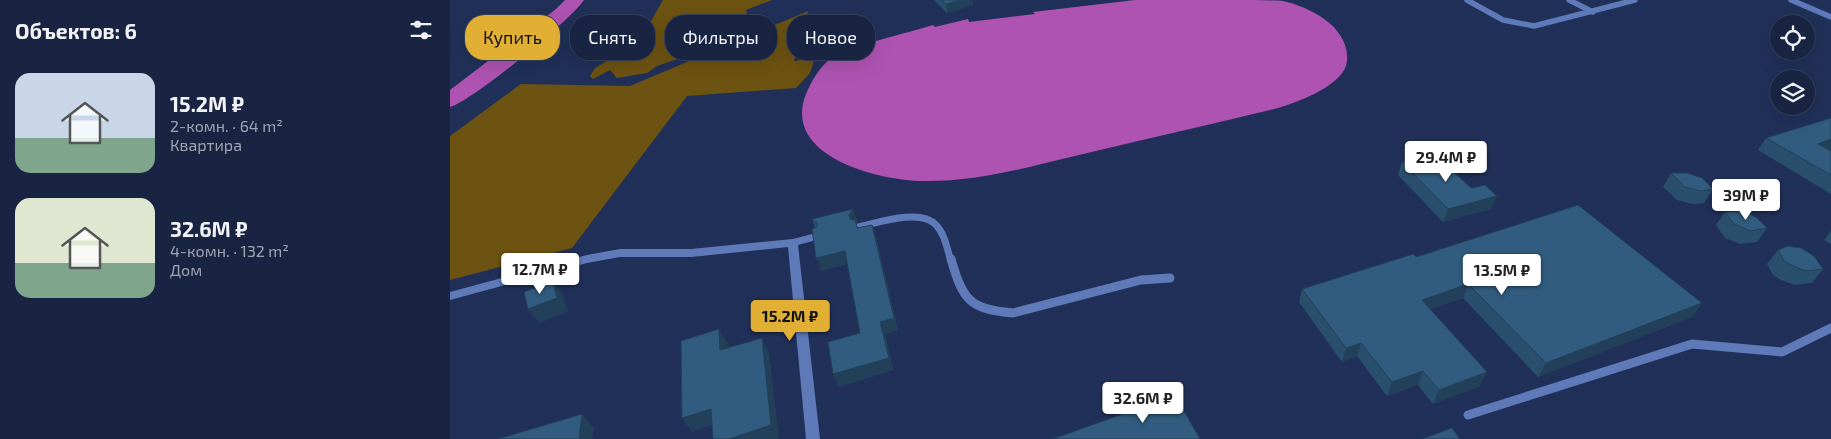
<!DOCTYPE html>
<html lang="ru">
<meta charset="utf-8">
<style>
:root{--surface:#182442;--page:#212c49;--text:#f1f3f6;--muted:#9fa4b2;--line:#36415b;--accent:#e1af34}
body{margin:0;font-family:"Exo 2",sans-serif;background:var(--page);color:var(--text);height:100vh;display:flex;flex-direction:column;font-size:19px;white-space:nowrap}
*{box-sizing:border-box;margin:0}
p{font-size:16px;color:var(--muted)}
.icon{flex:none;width:28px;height:28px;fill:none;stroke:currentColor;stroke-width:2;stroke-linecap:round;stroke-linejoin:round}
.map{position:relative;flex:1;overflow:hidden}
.side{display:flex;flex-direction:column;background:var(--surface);width:450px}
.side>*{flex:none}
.banner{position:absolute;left:15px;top:15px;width:475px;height:45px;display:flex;gap:10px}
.fabs{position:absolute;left:1320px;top:15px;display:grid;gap:10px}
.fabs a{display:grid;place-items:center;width:45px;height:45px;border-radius:50%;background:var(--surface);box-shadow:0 5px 20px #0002,0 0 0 1px var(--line);font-size:25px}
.price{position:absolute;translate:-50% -42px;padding:0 11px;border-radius:5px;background:#fff;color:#222;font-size:16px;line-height:32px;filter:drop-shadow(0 1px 2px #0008)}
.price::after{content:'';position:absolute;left:50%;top:30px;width:15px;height:11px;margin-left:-8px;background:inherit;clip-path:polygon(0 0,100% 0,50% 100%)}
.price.selected{background:var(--accent);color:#111}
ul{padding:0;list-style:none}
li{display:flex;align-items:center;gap:15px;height:125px;padding:0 15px}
li span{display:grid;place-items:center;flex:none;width:140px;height:100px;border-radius:15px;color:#555}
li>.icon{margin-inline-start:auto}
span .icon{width:60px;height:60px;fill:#fffc;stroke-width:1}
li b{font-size:21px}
h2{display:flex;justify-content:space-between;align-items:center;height:60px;padding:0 15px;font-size:21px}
.tag{padding:0 18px;border-radius:20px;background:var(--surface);box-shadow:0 5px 20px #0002,0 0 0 1px var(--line);font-size:18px;line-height:45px}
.tag.selected{background:var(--accent);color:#111}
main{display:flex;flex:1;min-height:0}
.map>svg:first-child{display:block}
</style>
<main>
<section class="side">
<h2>Объектов: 6<svg class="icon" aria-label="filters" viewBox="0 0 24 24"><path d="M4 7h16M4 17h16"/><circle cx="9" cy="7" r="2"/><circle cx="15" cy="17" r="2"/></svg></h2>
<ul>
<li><span style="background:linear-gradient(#c9d6e8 65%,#7fa58c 0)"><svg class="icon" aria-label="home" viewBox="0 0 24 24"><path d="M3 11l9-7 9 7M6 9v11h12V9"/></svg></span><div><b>15.2M ₽</b><p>2-комн. · 64 m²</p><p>Квартира</p></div></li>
<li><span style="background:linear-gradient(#dfe7d0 65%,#7fa58c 0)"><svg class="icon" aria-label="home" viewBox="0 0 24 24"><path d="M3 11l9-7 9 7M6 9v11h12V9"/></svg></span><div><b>32.6M ₽</b><p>4-комн. · 132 m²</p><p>Дом</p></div></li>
</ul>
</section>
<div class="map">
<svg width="1381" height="439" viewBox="0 0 1381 439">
<rect width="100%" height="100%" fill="#203058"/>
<g fill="#6d5312">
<polygon points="213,0 322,0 296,10 297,13 293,17 248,40 246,43 247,48 233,57 207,66 197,73 167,78 160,70 143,79 140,76 145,68 189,42"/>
<polygon points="358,11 344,61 365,58 360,73 346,88 237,96 122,248 0,280 0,136 71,84 180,86"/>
</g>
<path fill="#ae53b2" d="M685,0C719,0 753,0 788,0C802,0 819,0 833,1C860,7 900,27 897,61C895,85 848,102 828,108C762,124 696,139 629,155C578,167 527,182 473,181C430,181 331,157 356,94C361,82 369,68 379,60C398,46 458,33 483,25L485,27L518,19L519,22L585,14L583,12Z"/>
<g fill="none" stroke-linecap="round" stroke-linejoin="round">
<path fill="#ae53b2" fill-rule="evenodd" d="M115,0H134C121,20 21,102 0,107V90L106,9Z"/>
<g stroke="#5f7ab9" stroke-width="5.5">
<polyline points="1017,0 1053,20 1084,26 1185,0"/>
<polyline points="1119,0 1143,12"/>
<polyline points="1341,0 1381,17"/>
</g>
<path stroke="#5f7ab9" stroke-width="7" d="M408,227C427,223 471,208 486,225C495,234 497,249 501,261"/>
<g stroke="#5f7ab9" stroke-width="9">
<path d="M501,259C513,300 519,309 563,313L691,280L720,278"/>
<polyline points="1018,415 1242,344 1332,352 1381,328"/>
</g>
<polygon fill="#5f7ab9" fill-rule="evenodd" points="366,233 371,237 370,239 348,245 370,439 356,439 338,247 241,257 170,257 137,263 0,300 0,292 137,255 170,249 241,249 343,239"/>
</g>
<g fill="#2a4f6d">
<polygon points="484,0 522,0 523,5 497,13"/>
<polygon points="1316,138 1379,149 1381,151 1381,194 1308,150"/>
<polygon points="952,162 1041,209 993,222 948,175"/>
<polygon points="1221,173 1263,189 1254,203 1242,204 1227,200 1213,187"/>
<polygon points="403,209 407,221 406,223 408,228 426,237 448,330 435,334 443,370 389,387 383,374 410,333 397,264 371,271 365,228 362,219"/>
<polygon points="1275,212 1317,228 1307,242 1290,244 1275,238 1266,225"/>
<polygon points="1381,231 1381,244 1374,240"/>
<polygon points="1328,250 1373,269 1362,283 1344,285 1331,280 1323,275 1317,264"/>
<polygon points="966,257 1252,303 1242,317 1088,377 1013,298 980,309 1030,386 983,404 968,385 937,396 907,356 892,362 849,302 852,289"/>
</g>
<g fill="#224059">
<polygon points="512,0 522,0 523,5 497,13 496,4"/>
<polygon points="1381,139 1381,149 1359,156 1368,144"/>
<polygon points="1047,196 1041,209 993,222 998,209"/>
<polygon points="403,209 407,221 406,223 409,232 403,228 399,215"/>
<polygon points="422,225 426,237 448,330 435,334 443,370 389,387 383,374 430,322"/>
<polygon points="395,251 399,263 371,271 366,258"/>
<polygon points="103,281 113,295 118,312 89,323 78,309"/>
<polygon points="1018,284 1013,298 967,314 972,300"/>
<polygon points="1252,303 1242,317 1088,377 1096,363"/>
<polygon points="269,329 277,343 278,364 270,350"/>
<polygon points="312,338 319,352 329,438 327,439 279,439"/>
<polygon points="911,343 907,356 892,362 896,348"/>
<polygon points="973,371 968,385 937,396 942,382"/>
<polygon points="1037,372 1030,386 983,404 989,390"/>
<polygon points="261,409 270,422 242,432 232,418"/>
<polygon points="132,414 144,428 142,439 129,439"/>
</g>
<g fill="#315c7f" stroke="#224059">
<polygon points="491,0 512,0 496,4"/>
<polygon points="1381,118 1381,139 1368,144 1381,151 1381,175 1316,138"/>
<polygon points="984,154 1021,188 1035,185 1047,196 998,209 952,162"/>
<polygon points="1221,173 1237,173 1252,178 1263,189 1251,191 1235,187"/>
<polygon points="1128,205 1252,303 1096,363 1018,284 972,300 1037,372 989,390 973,371 942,382 911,343 896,348 852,289 963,254 966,257"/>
<polygon points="403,209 399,215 400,219 405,220 407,228 422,225 444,318 430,322 439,358 383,374 378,342 410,333 395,251 366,258 362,229 367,227 368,224 362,219"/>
<polygon points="1288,211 1299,213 1308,219 1317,228 1300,231 1284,224 1275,212"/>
<polygon points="1338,246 1351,248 1364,256 1373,269 1356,271 1343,266 1334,261 1328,250"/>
<polygon points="103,281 107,298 78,309 74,292"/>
<polygon points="269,329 270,350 312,338 321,425 279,439 263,439 261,409 232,418 231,341"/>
<polygon points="725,395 750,439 603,439"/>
<polygon points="132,414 129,439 48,439"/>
<polygon points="1002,428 1010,439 972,439"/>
</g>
</svg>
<div class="fabs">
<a><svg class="icon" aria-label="locate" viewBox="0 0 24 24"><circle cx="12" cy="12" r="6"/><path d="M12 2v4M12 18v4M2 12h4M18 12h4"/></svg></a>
<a><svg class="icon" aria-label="layers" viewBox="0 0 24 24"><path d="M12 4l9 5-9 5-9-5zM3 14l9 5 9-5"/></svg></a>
</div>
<b class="price" style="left:996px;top:183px">29.4M ₽</b>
<b class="price" style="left:1296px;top:221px">39M ₽</b>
<b class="price" style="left:90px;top:295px">12.7M ₽</b>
<b class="price" style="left:1052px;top:296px">13.5M ₽</b>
<b class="price selected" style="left:340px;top:342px">15.2M ₽</b>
<b class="price" style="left:693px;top:424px">32.6M ₽</b>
<div class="banner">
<a class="tag selected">Купить</a>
<a class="tag">Снять</a>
<a class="tag">Фильтры</a>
<a class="tag">Новое</a>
</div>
</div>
</main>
